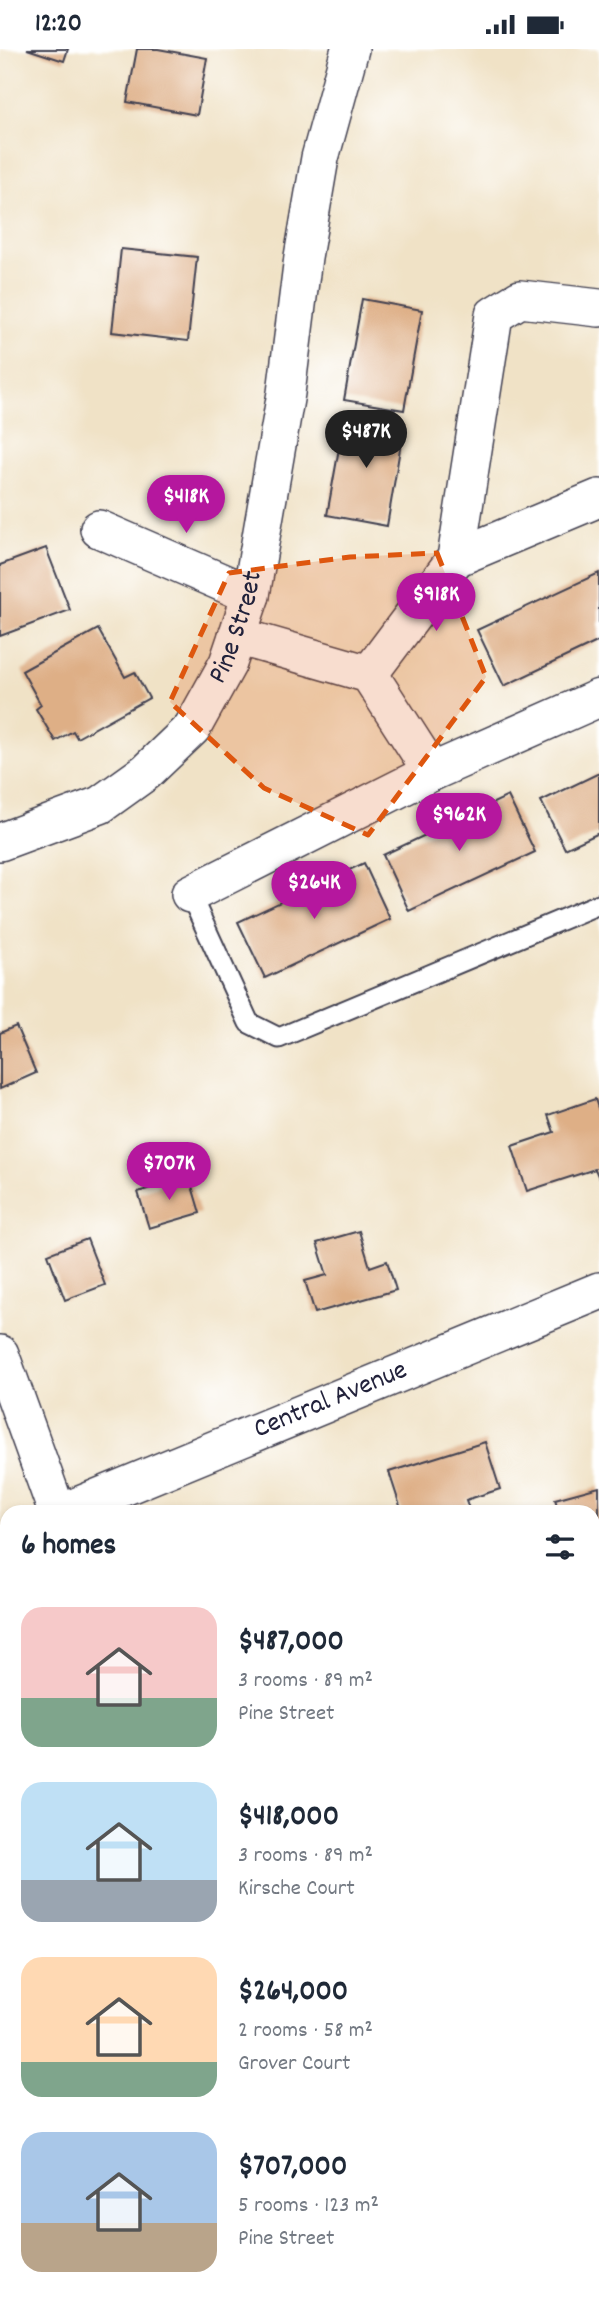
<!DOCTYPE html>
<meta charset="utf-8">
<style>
:root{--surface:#fff;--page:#f2f2f3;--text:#1f2937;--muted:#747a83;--accent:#b5179e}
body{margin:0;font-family:Dekko,sans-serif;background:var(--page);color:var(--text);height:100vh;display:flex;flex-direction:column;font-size:26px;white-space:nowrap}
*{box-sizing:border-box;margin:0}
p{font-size:23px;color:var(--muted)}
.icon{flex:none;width:38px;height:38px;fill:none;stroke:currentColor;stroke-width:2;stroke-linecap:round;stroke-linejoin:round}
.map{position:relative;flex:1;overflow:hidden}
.panel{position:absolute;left:0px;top:1456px;width:600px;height:800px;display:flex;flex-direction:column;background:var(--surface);border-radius:21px 21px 0 0;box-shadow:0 4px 10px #0003}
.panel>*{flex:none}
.price{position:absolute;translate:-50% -60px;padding:0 16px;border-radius:24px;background:var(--accent);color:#fff;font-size:23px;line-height:46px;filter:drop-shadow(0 2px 4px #0008)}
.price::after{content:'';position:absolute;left:50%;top:42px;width:21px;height:16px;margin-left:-10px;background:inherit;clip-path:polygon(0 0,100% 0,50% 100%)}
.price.on{background:#222;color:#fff}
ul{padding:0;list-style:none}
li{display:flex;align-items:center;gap:21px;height:175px;padding:0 21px}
li span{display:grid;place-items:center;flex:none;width:196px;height:140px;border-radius:21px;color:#555}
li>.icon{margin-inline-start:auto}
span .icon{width:84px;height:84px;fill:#fffc;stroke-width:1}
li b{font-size:30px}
h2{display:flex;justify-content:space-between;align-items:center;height:84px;padding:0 21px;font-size:30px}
.status{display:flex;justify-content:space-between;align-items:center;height:49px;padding:0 35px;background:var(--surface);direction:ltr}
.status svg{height:19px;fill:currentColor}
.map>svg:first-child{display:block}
</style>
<div class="status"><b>12:20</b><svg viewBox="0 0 49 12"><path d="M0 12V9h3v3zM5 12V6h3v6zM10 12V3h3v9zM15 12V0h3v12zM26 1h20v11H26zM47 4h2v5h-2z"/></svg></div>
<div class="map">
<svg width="599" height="2255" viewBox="0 0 599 2255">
<rect width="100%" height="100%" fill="#fff"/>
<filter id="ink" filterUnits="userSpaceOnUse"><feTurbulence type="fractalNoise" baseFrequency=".0143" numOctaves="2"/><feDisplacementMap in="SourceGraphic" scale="14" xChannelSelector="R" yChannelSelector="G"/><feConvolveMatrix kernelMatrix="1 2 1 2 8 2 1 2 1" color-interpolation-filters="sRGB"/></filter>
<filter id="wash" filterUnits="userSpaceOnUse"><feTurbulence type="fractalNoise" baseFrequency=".00686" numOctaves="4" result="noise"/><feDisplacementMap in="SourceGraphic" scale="28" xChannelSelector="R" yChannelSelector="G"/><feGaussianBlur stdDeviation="1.57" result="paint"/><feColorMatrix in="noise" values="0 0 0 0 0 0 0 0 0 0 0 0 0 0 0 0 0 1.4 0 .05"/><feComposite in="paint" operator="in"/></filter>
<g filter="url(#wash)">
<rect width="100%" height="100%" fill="#f0e2c6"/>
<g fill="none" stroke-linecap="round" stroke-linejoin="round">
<g stroke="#69b7e3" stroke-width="10">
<polyline points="593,1820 599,1819"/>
<polyline points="0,1901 7,1900"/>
</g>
</g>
<g id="blocks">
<g fill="#deaf86">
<polygon points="27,0 68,0 64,12"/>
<polygon points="137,0 158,0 207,9 197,66 127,53"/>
<polygon points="121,200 197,208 188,292 112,283"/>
<polygon points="362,250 422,261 404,361 344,351"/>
<polygon points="345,366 404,376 387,477 327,466"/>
<polygon points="46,499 70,561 0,587 0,516"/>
<polygon points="599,524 599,592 504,637 477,581"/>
<polygon points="98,580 125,628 135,623 149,649 77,689 73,682 55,692 36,660 41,656 22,622"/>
<polygon points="599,724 599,784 565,800 541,752"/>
<polygon points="508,747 535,803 409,862 383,806"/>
<polygon points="364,814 390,870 265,929 238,873"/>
<polygon points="16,977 36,1024 0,1040 0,984"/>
<polygon points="595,1050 599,1062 599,1129 595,1120 527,1142 512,1097 554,1083 548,1066"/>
<polygon points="189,1127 200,1164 149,1179 138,1143"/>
<polygon points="359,1182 370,1218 387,1212 396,1241 315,1264 305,1232 327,1226 317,1194"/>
<polygon points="87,1190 105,1236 65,1251 48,1205"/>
<polygon points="485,1393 500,1440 466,1451 470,1463 402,1463 389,1423"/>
<polygon points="599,1438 599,1481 593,1482 593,1463 559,1463 555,1450"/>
</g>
</g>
</g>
<g filter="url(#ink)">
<use href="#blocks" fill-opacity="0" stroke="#413f50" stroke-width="2"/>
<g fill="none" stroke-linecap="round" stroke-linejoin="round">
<defs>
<polyline id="lane" points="190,845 249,974 279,989 599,855"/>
<g id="street">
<polyline points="99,480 251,546"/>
<polyline points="456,509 599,449"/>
<polyline points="237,587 369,625 432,723"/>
<polyline points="369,625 456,509 494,266 520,250 599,259"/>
<path id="s1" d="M0,793L100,756L146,723L192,679L228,614L251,546L286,344L303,208L320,109L350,0"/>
<polyline points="190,845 432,723 599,649"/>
<polyline points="0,1305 57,1463"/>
<path id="s2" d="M63,1463L599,1242"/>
</g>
</defs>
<use href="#lane" stroke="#413f50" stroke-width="23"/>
<use href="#street" stroke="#413f50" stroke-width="40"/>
<use href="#lane" stroke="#fff" stroke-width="19"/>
<use href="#street" stroke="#fff" stroke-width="37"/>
</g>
</g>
<path fill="#de560e" fill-opacity="0.2" stroke="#de560e" stroke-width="5" stroke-dasharray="14 9" stroke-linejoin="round" d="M437,504L486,628L368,786L264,739L170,653L229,524L350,508Z"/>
<g text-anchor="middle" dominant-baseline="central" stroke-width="7" stroke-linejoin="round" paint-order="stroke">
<g font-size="28" fill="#22223b" stroke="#fff">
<text stroke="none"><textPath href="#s1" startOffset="338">Pine Street</textPath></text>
<text stroke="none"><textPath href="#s2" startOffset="290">Central Avenue</textPath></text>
</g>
</g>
</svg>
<b class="price on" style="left:366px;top:421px">$487K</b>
<b class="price" style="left:186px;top:486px">$418K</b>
<b class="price" style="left:436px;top:584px">$918K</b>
<b class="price" style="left:459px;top:804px">$962K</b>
<b class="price" style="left:314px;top:872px">$264K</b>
<b class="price" style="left:169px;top:1153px">$707K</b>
<section class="panel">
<h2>6 homes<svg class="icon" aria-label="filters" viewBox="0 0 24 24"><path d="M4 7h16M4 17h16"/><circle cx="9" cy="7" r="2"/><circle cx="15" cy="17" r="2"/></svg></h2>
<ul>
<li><span style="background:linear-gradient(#f6c9c9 65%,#7fa58c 0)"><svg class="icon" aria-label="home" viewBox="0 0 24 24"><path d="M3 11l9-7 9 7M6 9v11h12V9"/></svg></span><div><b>$487,000</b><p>3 rooms · 89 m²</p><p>Pine Street</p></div></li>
<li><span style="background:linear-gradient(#bfe0f5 70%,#9aa5b1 0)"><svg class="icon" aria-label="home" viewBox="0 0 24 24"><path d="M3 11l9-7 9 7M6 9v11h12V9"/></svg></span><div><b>$418,000</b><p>3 rooms · 89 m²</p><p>Kirsche Court</p></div></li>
<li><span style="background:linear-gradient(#ffd9b3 75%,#7fa58c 0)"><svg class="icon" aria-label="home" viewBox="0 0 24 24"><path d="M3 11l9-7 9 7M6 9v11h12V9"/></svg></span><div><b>$264,000</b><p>2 rooms · 58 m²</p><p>Grover Court</p></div></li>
<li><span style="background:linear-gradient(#a9c7e8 65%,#b9a48a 0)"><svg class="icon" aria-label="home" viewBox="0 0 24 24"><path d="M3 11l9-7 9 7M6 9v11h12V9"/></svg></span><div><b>$707,000</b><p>5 rooms · 123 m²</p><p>Pine Street</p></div></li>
</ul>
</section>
</div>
